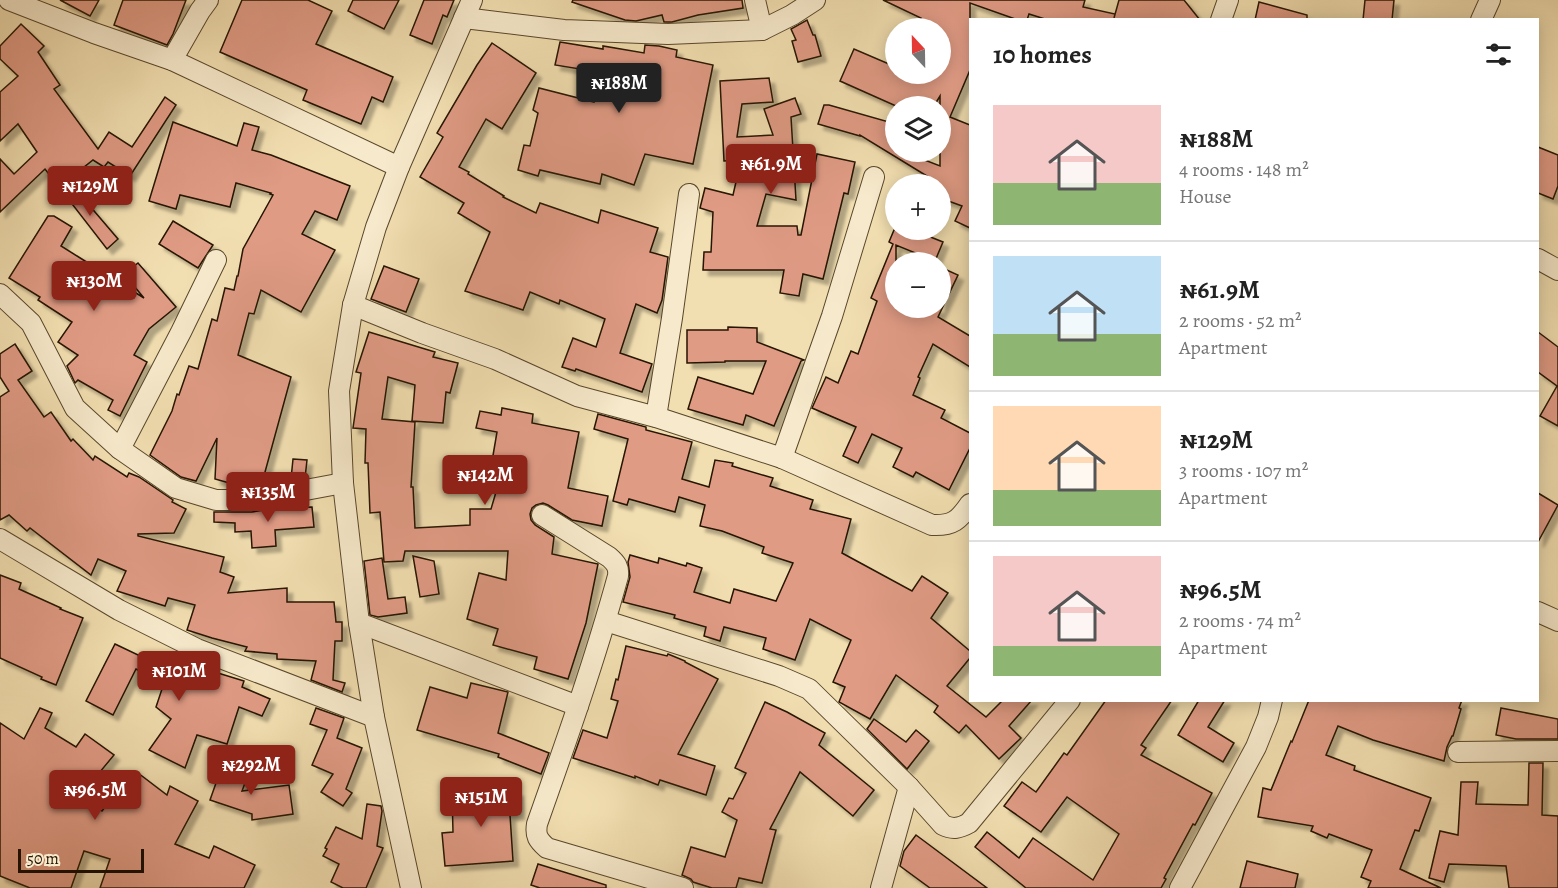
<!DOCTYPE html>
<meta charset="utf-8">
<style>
:root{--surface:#fff;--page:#f2f2f2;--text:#222;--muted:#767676;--line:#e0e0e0;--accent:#8f2418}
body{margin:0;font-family:Alegreya,serif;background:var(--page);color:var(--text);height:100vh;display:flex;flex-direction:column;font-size:22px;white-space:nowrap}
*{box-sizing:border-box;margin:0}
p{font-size:20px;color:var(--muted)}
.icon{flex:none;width:33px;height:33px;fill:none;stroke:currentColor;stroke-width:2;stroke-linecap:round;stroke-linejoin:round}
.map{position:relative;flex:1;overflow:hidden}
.details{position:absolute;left:969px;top:18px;width:570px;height:684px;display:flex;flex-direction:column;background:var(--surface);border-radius:0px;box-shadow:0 3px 15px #0003}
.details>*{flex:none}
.needle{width:39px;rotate:338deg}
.fabs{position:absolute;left:885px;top:18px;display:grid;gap:12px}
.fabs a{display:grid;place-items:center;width:66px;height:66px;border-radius:50%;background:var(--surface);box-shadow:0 3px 15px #0003;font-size:30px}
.scale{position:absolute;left:18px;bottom:15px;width:126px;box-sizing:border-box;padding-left:6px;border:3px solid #261400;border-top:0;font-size:16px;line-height:21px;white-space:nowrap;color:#261400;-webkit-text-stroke:4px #f7eacc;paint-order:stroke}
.price{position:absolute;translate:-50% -51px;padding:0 14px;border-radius:6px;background:var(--accent);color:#fff;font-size:20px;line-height:39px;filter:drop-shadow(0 2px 3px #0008)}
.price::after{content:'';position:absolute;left:50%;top:36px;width:18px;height:14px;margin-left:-9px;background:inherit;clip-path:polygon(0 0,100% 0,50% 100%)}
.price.selected{background:#222;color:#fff}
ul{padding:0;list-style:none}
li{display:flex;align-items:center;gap:18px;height:150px;padding:0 24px}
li+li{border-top:2px solid var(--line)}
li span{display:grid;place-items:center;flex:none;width:168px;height:120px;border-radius:0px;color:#555}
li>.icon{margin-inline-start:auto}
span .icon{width:72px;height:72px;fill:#fffc;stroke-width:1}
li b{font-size:26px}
h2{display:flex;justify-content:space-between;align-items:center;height:72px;padding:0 24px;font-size:26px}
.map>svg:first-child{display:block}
</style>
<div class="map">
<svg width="1558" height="888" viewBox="0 0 1558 888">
<defs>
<filter id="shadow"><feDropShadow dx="5.5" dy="5.5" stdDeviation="1.5" flood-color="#0004"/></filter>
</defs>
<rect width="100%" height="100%" fill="#f2dfb1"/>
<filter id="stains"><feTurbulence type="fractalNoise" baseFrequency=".00333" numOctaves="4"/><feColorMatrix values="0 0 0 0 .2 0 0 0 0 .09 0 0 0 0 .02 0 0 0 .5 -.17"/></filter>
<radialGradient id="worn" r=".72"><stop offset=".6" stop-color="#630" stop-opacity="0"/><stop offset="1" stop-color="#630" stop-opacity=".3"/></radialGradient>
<g fill="#e09b85" stroke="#261400" stroke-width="1.5" filter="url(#shadow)">
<polygon points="60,0 99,0 90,16"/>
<polygon points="123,0 186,0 173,34 167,45 114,25"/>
<polygon points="242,0 308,0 332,11 316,44 393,77 383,102 372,97 361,124 303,100 307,90 220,52"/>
<polygon points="353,0 399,0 384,29 348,11"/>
<polygon points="424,0 454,0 447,17 443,15 432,44 410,35"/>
<polygon points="573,0 742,0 743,8 698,15 672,22 664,22 662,15 636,21 625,20 572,2"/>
<polygon points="883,0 1085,0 1083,7 1115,14 1114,18 1119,0 1184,0 1200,20 1048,20 1029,14 1027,20 1018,20 970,3 970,70 950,117 970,125 970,228 955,221 962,206 940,198 940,184 860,135 860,136 818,124 824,105 829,105 896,124 896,152 904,152 940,166 940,96 934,106 896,106 840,81 854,49 896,67 896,74 940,74 940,28 916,28 921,18"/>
<polygon points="1365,0 1394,0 1392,20 1363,20"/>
<polygon points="1259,2 1307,15 1307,20 1255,20"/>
<polygon points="807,20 813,35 815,35 821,56 798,62 792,41 796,40 791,29"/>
<polygon points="21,24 44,46 38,52 60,85 54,89 98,149 109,132 132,147 165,97 176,105 130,176 108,162 104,167 93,160 59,187 45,169 0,212 0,159 14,174 37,152 18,124 0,141 0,92 18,76 0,59 0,46"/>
<polygon points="560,42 603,49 603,46 644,53 645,45 659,46 677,50 676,57 713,65 693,164 645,154 634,185 602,174 600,184 540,170 538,176 518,170 524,145 530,146 538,113 533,110 539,88 594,102 599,72 555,65"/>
<polygon points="492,43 536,73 502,129 486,119 459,167 469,172 468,174 504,196 503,197 536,213 540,203 598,223 601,210 658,228 650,252 668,257 662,300 657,313 636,304 620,353 652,364 642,392 576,369 575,371 562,367 573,338 596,347 605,319 560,300 559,304 530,292 523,310 465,291 490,232 458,213 464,203 420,177 443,137 437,133 477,65"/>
<polygon points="769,78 773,102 742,104 737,137 773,135 764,109 795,98 801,114 791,117 796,200 766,194 757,226 797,226 798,235 801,235 817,154 855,162 848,194 844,193 823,279 803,274 799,296 780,293 784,270 703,270 704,252 711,252 713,212 700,208 705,188 733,195 741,160 724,161 720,81"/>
<polygon points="173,122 237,146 244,123 259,127 252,150 271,155 350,186 337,220 315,211 302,234 335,250 301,312 261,290 254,314 249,313 238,355 291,377 262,483 241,478 240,486 215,479 217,438 196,481 181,477 150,455 172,411 177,394 179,395 189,366 198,369 212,319 217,321 225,288 234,290 237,276 238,276 243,249 273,195 270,194 271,193 236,183 230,207 180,195 176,209 149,201"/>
<polygon points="1538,147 1558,155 1558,186 1553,199 1538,193"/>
<polygon points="71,184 118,239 107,249 62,191"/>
<polygon points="48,216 54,216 72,227 61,246 144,298 124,274 138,263 176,307 149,329 134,355 147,362 120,416 108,410 113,400 78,380 75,383 67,366 78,355 58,342 72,322 38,300 40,297 9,278"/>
<polygon points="173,221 213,245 198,268 159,244"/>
<polygon points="894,230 913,230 943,242 935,261 896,245 896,308 940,308 940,267 958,275 938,317 970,336 970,367 933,344 918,377 920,378 913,395 945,410 941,418 970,433 970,448 949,490 916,472 913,477 893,467 902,448 872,434 858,463 843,456 856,427 812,408 826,377 838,383 851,351 858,354 877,301 871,298 893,244 889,242"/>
<polygon points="384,266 419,279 406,312 371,299"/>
<polygon points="728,327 757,328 757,342 804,360 801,361 774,426 746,415 743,425 688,409 698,377 753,394 766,361 725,361 725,362 687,363 687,330 728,330"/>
<polygon points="369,332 435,352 433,357 458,363 450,393 446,392 443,423 412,421 415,385 388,377 382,419 415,422 411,487 413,487 415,528 470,525 470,509 491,509 501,475 490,473 497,432 476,428 480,411 501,415 502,408 533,414 532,423 579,432 568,488 608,496 602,526 572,520 548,505 543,503 536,505 532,508 530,514 531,520 535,525 554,537 552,554 598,564 586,623 568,679 534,669 537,657 493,645 498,629 467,619 479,573 506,580 508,551 405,551 403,561 384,562 380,512 370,513 368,463 365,463 366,429 353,428 361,373 356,372"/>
<polygon points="1538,332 1558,347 1558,426 1540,416 1557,386 1538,372"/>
<polygon points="15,344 32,371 18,380 44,417 51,412 71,441 73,439 93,460 95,456 127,477 129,473 139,477 173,500 172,502 186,509 174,533 138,534 138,536 224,557 220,572 234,577 228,593 287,588 287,602 334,602 336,622 342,622 342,641 335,641 333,680 345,683 342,692 311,680 316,661 277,659 277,654 245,651 247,647 212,638 187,630 195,605 168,598 165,606 117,591 126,571 98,559 91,575 30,528 27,531 9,515 0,520 0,397 9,391 0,377 0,354"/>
<polygon points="598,414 646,427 646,430 692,442 682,479 709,487 715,460 733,463 732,466 773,478 770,486 813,500 810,509 851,519 842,553 912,591 922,576 948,593 931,618 970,651 970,658 947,686 986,717 1003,700 1032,700 1009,726 1021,738 999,759 966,725 959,733 934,712 938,706 896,675 870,719 839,702 845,687 833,682 851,640 810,619 795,660 763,649 766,638 724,627 720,641 704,636 706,627 674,618 675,615 623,602 630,577 628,562 630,555 658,563 659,558 686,566 687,563 702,568 694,592 730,603 734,589 776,601 793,563 762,553 764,547 722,531 700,526 705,505 679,497 675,512 629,499 627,505 613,501 628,439 594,429"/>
<polygon points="293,459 307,460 305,478 291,479"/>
<polygon points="1538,493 1558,505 1538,542"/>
<polygon points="312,507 314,527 275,530 276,546 252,548 251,531 235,532 235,523 214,522 214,512 252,512 275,508"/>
<polygon points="413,556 434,561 439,594 420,597"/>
<polygon points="382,558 388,599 405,597 407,613 378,617 370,615 364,561"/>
<polygon points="0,575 21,583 19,589 61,608 60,609 83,618 56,685 41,679 42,677 0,658"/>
<polygon points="115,644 155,663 153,667 191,679 197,667 218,674 218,673 244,681 242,687 270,699 262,716 239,707 227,744 197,735 185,768 149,750 171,719 156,707 164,683 136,669 113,715 86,701"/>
<polygon points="626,646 667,656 668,654 685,661 685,662 718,679 678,754 715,766 706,795 660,780 658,785 635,776 635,778 573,758 583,730 607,738 618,701 611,699 616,679 618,680"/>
<polygon points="471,683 508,692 498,733 549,753 541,774 498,757 499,754 417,730 430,687 467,698"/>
<polygon points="1106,700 1172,700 1141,745 1146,748 1141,755 1212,793 1195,825 1193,824 1164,878 1166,879 1161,888 1026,888 975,847 987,832 1019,858 1033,838 1093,880 1119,834 1067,797 1041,832 1004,806 1022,782 1036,792 1064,753 1067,755"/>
<polygon points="1199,700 1225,700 1208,727 1234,743 1223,762 1178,735"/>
<polygon points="1309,700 1462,700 1459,708 1461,709 1453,736 1452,736 1447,747 1444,761 1373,740 1338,726 1326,755 1355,766 1354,770 1431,798 1419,831 1415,830 1400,869 1441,888 1368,888 1371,881 1361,877 1372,850 1329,834 1327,838 1311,831 1313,826 1258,817 1263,788 1271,790 1291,741 1292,742"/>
<polygon points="765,702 787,712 825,733 819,745 874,790 853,816 800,772 770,829 776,830 762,883 739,878 736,888 712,888 693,882 691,879 682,875 691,847 725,857 737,820 722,812 729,798 733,799 746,773 735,768"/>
<polygon points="40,708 52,713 45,728 76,747 85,734 114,755 80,796 102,811 123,784 127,787 138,773 167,795 170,786 198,801 175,844 209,858 214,846 255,865 244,888 100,888 110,859 84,851 71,888 30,888 0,876 0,723 24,739"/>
<polygon points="316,708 344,718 337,738 362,748 346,789 352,793 343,806 321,792 333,774 312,765 327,730 310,724"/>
<polygon points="1501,708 1558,719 1558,739 1516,739 1496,735"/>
<polygon points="874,719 906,742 916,730 929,741 907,769 867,729"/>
<polygon points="1529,763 1543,763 1542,815 1558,816 1558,888 1509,888 1506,866 1449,864 1444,882 1429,878 1440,831 1458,835 1461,782 1478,782 1476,804 1528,805"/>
<polygon points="222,766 248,775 242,791 289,785 293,814 252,820 252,814 210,800"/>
<polygon points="518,791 519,814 510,815 513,861 445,866 442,833 453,832 452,793"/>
<polygon points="367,804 381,806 382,811 377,846 383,848 366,888 343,888 331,882 339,864 323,856 327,849 325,848 336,827 362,839"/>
<polygon points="916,835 987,888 930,888 900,866 904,851"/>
<polygon points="1247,861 1298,874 1295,888 1240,888"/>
<polygon points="538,864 606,885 606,888 540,888 531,885"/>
</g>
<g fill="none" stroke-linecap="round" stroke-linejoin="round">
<defs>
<g id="street">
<polyline points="9,0 94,33 172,60 399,167"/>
<polyline points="755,0 762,30"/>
<polyline points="464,18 564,30 668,34 762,30 792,15 815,0"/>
<polyline points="1221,20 1228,0"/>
<polyline points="1481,20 1490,0"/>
<polyline points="172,60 200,11 208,0"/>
<polyline points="1538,259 1558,270"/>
<polyline points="0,294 31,323 75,408 120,449 176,488 216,500 252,500 343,483"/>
<path d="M353,305L422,333L495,359L577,396L656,417L782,458L932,525C953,526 959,520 970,504"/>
<polyline points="656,417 672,318 689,194"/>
<polyline points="120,449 181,332 216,260"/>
<polyline points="782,458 832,316 874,177"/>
<path d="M542,515L609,557C616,563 619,567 618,576C595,660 566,742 537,824C535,836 538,840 547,848L683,888"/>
<polyline points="0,539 119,610 197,649 374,717"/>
<polyline points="1538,612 1558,621"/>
<path d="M606,621L779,676L809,689L909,787L943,825C953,830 960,828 969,823L1070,700"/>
<polyline points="359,623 578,706"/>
<polyline points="1458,752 1558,751"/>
<polyline points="411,888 374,717 359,623 343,483 339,391 353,305 376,227 399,167 472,0"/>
<polyline points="881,888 909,787"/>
<polyline points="1180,888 1256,747 1268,717 1272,700"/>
</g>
</defs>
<use href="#street" stroke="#59472c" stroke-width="22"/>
<use href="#street" stroke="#f7eacc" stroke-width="20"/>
</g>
<rect width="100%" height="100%" filter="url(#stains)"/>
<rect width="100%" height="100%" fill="url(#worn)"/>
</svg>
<div class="fabs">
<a><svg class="needle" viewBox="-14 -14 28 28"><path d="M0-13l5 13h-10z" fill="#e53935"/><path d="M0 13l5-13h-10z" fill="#767676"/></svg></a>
<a><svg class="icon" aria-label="layers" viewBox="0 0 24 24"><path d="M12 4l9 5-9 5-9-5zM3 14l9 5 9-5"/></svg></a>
<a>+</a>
<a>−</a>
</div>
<div class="scale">50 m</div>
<b class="price selected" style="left:619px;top:114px">₦188M</b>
<b class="price" style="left:771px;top:195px">₦61.9M</b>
<b class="price" style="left:90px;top:217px">₦129M</b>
<b class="price" style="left:94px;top:312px">₦130M</b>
<b class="price" style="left:485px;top:506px">₦142M</b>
<b class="price" style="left:268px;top:523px">₦135M</b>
<b class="price" style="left:179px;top:702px">₦101M</b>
<b class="price" style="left:251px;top:796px">₦292M</b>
<b class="price" style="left:95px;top:821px">₦96.5M</b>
<b class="price" style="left:481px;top:828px">₦151M</b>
<section class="details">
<h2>10 homes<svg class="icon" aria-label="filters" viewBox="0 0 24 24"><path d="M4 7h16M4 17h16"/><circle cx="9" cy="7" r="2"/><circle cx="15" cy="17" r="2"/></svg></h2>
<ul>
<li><span style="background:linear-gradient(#f6c9c9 65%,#8fb573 0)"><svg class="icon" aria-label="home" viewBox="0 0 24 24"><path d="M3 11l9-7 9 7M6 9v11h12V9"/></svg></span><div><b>₦188M</b><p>4 rooms · 148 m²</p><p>House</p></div></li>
<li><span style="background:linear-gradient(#bfe0f5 65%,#8fb573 0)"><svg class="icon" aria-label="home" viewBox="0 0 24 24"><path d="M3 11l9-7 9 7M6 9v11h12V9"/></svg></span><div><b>₦61.9M</b><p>2 rooms · 52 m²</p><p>Apartment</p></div></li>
<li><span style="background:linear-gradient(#ffd9b3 70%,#8fb573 0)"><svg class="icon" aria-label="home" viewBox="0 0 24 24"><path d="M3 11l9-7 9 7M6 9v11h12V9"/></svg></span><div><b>₦129M</b><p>3 rooms · 107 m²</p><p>Apartment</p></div></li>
<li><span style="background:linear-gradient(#f6c9c9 75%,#8fb573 0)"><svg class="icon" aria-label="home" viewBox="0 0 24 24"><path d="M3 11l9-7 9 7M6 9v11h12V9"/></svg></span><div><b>₦96.5M</b><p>2 rooms · 74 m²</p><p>Apartment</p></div></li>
</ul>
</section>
</div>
